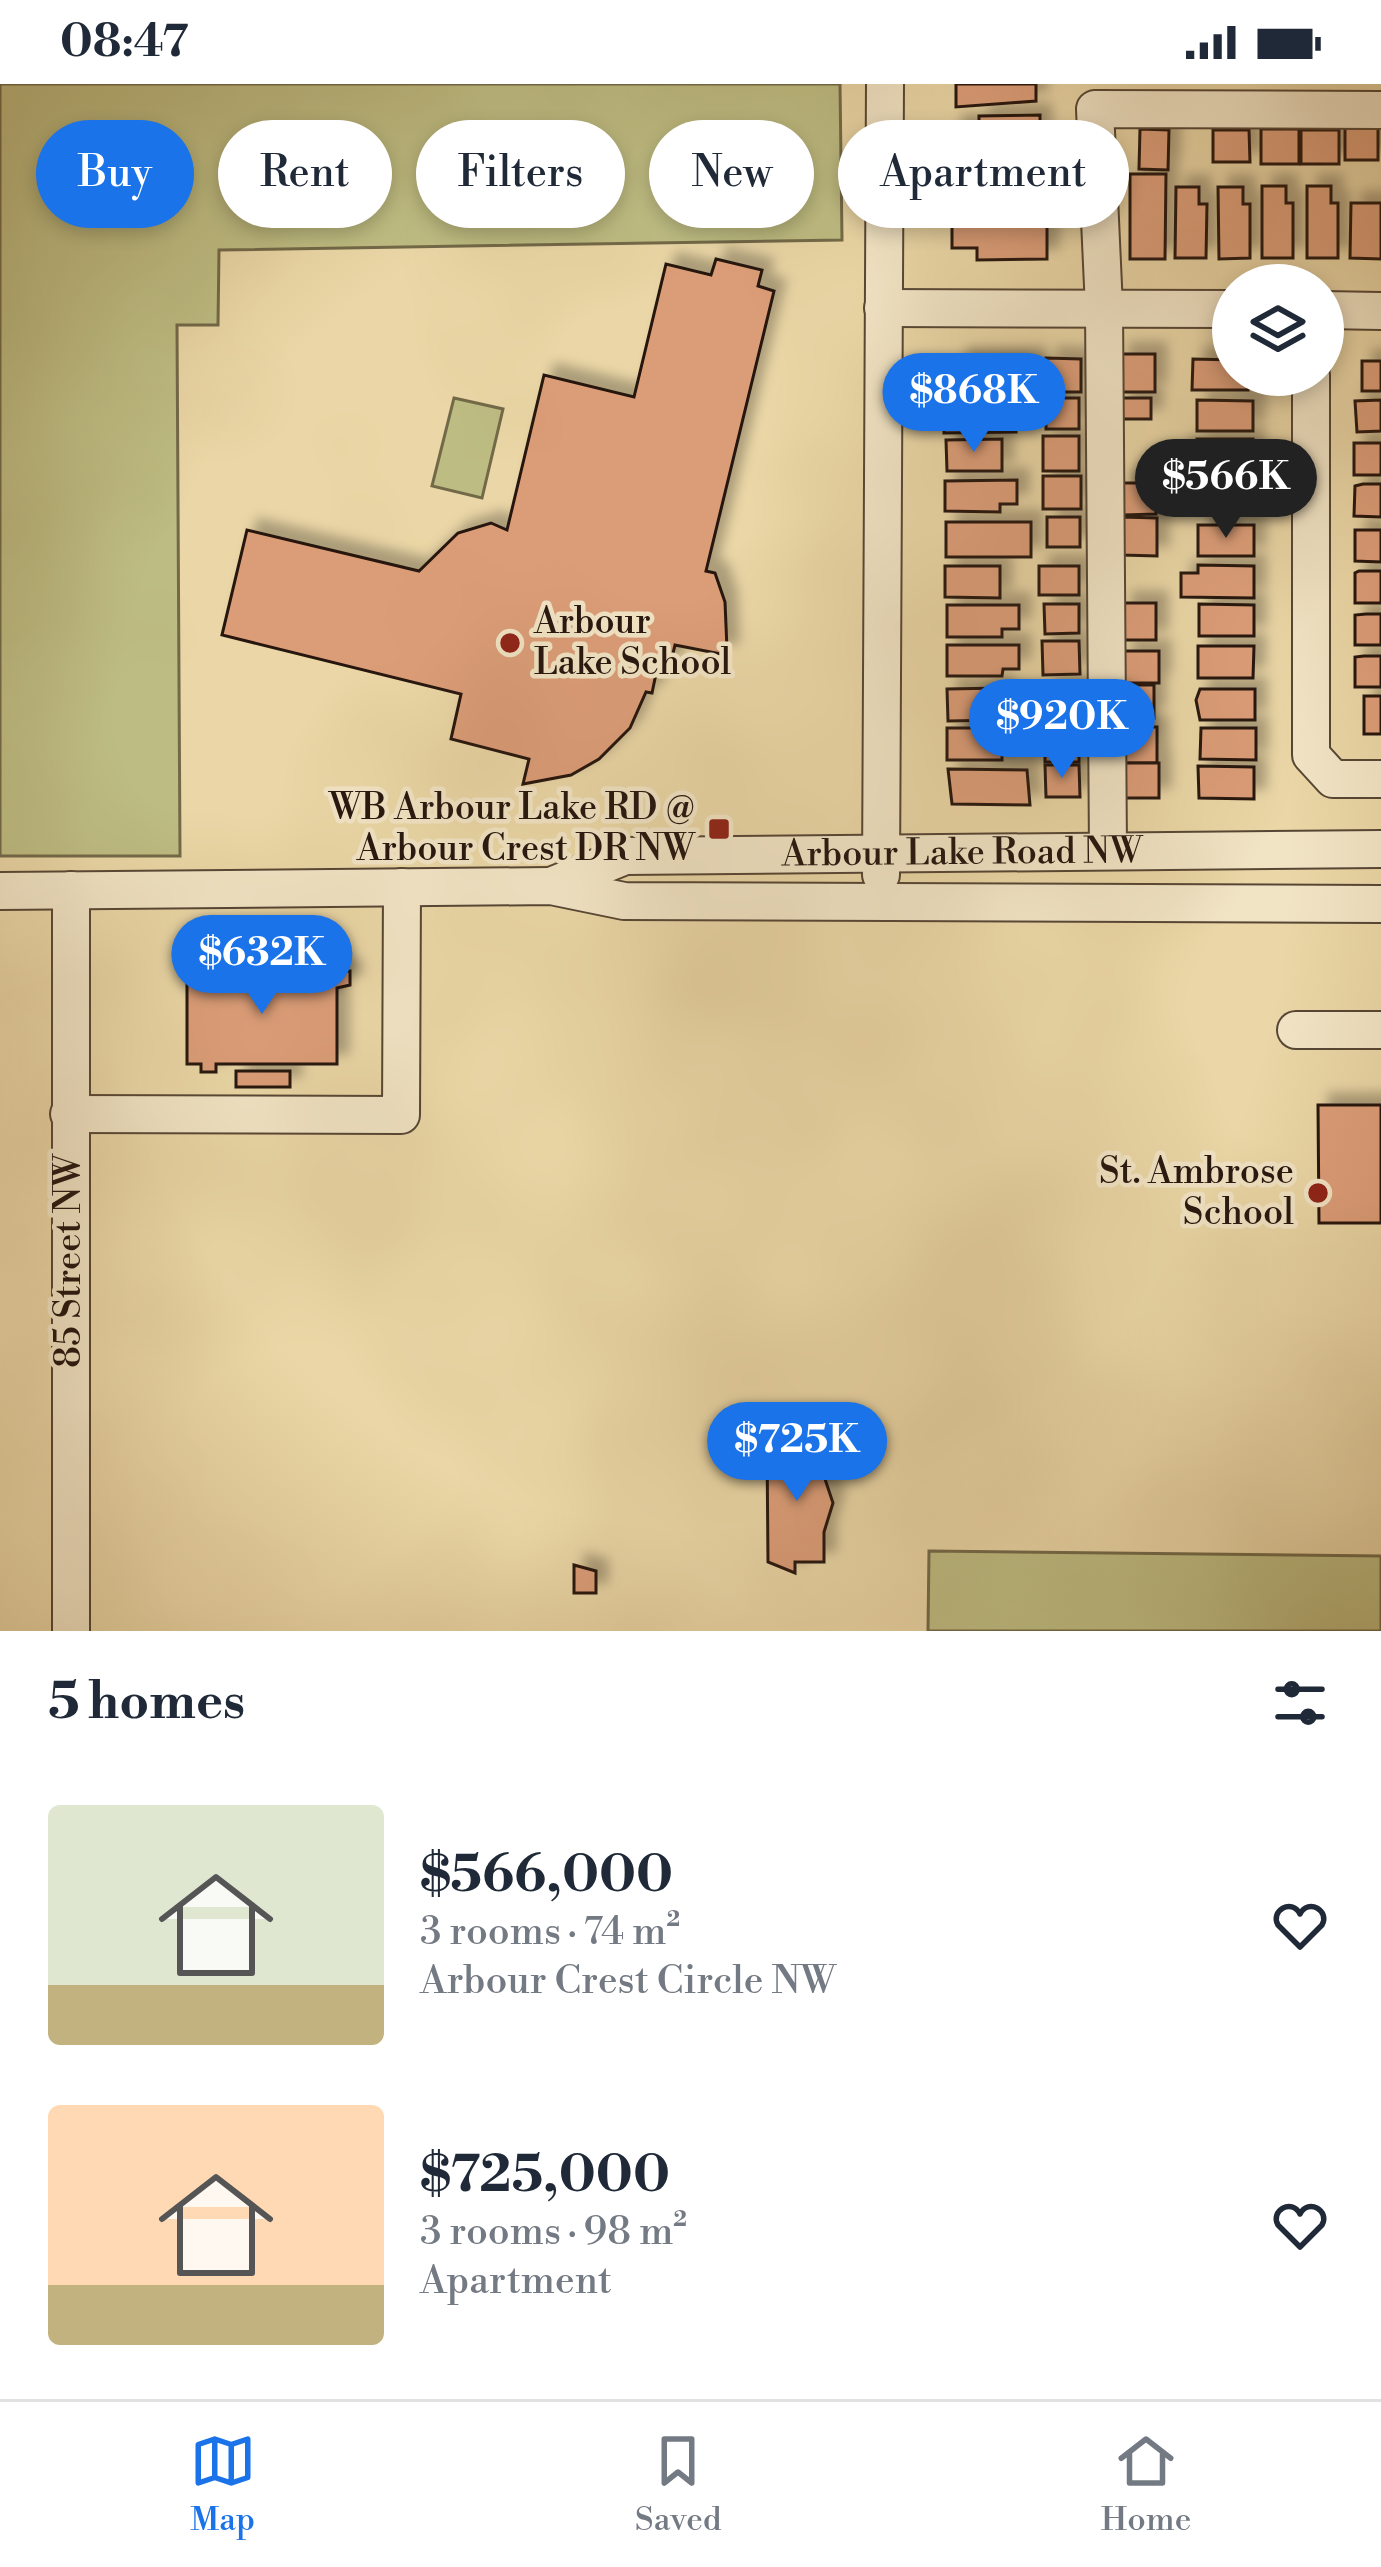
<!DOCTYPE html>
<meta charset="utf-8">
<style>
:root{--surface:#fff;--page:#f2f2f3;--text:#1f2937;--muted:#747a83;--line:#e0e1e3;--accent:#1a73e8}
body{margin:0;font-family:"Libre Bodoni",serif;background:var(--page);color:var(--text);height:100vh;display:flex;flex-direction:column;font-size:45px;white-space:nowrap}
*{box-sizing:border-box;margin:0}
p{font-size:39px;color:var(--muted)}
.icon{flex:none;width:66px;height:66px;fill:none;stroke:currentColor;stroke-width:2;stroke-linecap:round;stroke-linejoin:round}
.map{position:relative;height:1547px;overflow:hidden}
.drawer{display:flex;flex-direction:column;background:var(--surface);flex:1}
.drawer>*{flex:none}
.hud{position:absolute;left:36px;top:36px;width:1311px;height:108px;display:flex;gap:24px}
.controls{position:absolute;left:1212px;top:180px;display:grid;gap:24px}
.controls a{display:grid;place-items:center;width:132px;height:132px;border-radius:50%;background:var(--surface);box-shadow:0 6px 18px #0003;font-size:60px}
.price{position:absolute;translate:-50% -102px;padding:0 27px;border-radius:42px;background:var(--accent);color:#fff;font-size:39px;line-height:78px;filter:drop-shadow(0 3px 6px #0008)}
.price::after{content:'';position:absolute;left:50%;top:72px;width:36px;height:27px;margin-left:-18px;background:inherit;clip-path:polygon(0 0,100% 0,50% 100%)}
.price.current{background:#222;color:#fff}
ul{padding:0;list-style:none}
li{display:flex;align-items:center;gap:36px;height:300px;padding:0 48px}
li span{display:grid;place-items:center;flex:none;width:336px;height:240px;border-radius:12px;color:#555}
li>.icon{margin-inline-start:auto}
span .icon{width:144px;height:144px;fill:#fffc;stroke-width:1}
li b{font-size:51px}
h2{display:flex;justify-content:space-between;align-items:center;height:144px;padding:0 48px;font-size:51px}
.chip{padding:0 42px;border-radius:54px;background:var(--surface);box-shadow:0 6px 18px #0003;font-size:42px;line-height:108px}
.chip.current{background:var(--accent);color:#fff}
.status{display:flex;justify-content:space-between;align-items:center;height:84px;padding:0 60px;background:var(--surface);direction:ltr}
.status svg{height:33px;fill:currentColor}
.tab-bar{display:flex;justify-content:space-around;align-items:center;height:168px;border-top:3px solid var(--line);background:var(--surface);font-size:33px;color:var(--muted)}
.tab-bar a{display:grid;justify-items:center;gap:6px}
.tab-bar .current{color:var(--accent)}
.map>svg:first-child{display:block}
</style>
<div class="status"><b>08:47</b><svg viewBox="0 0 49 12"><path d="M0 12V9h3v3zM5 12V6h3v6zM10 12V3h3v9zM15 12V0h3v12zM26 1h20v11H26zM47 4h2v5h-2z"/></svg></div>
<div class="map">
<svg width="1381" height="1547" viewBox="0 0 1381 1547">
<defs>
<filter id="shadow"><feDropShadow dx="11" dy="-11" stdDeviation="6" flood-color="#0004"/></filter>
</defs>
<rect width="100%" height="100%" fill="#ead6a6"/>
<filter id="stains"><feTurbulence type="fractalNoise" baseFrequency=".00167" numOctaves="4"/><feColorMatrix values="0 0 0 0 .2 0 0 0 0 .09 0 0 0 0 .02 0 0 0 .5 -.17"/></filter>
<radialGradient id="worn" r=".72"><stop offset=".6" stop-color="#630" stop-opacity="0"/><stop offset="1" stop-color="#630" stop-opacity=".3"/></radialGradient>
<g fill="#bdbc82" stroke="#726948" stroke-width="3">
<polygon points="0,0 840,0 842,156 219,166 218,241 177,241 180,772 0,772"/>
<polygon points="454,314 503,325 482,414 432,402"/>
<polygon points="929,1467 1381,1472 1381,1547 928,1547"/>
</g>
<g fill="#db9d78" stroke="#26160f" stroke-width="3" filter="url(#shadow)">
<polygon points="956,0 1036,0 1036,17 956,23"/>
<polygon points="1040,31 1040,73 952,74 952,42 979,42 979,32"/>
<rect x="1345" y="44" width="33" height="32"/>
<polygon points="1140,45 1169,46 1168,86 1139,85"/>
<rect x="1261" y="45" width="38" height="35"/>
<polygon points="1213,46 1249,46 1250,78 1213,78"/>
<rect x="1301" y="46" width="38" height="34"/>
<polygon points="1039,80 1039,95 1046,95 1046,124 956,124 956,93 982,93 983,85 993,81"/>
<polygon points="1130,90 1166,90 1165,175 1130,175"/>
<polygon points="1262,102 1286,102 1286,119 1293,119 1293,174 1262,174"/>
<polygon points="1307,102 1331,102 1331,119 1338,119 1338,174 1307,174"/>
<polygon points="1176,103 1199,103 1199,120 1207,120 1206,174 1175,174"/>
<polygon points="1218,103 1243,103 1243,120 1250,120 1250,174 1219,175"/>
<polygon points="1351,119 1381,119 1381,175 1350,174"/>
<polygon points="1047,131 1047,175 977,176 977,164 952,164 952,132"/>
<polygon points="716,175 762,186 758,202 774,207 706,487 715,489 725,518 727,565 726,571 675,561 670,582 658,580 652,609 646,608 630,644 599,675 571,691 523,700 529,675 451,655 461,610 222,551 247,446 419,487 458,449 491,439 507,446 544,291 634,313 666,180 711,191"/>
<rect x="1119" y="270" width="36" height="38"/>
<polygon points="1034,274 1037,309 961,308 956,275"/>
<polygon points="1046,274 1081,275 1081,308 1047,308"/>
<polygon points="1193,275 1233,276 1233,291 1248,291 1248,306 1192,306"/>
<rect x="1362" y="277" width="19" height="30"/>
<rect x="1046" y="314" width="33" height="31"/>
<rect x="1119" y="314" width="32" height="21"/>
<polygon points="1197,316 1253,317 1253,347 1197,347"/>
<polygon points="1381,316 1381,347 1357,348 1355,317"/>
<polygon points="944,317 999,317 1000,324 1016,324 1016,348 944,349"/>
<rect x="1043" y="352" width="36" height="35"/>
<polygon points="1002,355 1002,387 947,387 946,356"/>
<polygon points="1197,355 1253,355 1253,387 1181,387 1180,363 1197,363"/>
<rect x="1354" y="359" width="27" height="32"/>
<rect x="1043" y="392" width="38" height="33"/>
<polygon points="1017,396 1017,420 1000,420 1000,428 945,427 945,397"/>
<rect x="1198" y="396" width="55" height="31"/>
<polygon points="1122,399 1156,399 1156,430 1123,431"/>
<polygon points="1363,400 1381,400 1381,433 1354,432 1355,402"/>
<rect x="1047" y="433" width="33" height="30"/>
<polygon points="1122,433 1157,434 1157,472 1122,471"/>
<rect x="946" y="438" width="85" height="35"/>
<rect x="1198" y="441" width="56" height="31"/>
<polygon points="1355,446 1381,446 1381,478 1355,477"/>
<polygon points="1198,481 1254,482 1254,514 1181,513 1181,489 1198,489"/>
<polygon points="945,482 1000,482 1000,514 945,513"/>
<rect x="1039" y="482" width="40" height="29"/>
<polygon points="1359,487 1381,487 1381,519 1355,519 1355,489"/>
<rect x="1122" y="519" width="34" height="37"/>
<polygon points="1044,520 1079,520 1079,549 1045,550"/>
<polygon points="1199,520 1254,521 1254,552 1199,552"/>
<polygon points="947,521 1019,521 1019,545 1002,545 1002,553 947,553"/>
<polygon points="1366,530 1381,530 1381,561 1355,561 1355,531"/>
<polygon points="1042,557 1079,557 1080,590 1043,591"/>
<polygon points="947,561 1019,561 1019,585 1003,585 1002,592 947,592"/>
<polygon points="1198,562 1254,562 1253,594 1198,594"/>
<rect x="1122" y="567" width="37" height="32"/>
<polygon points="1364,572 1381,572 1381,603 1355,603 1355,573"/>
<rect x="1122" y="601" width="32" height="33"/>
<polygon points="1045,602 1080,602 1080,634 1046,634"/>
<polygon points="1002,604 1002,636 948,637 947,605"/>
<polygon points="1200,605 1255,605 1255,636 1200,636 1196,616"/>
<rect x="1364" y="612" width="17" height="38"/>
<rect x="1123" y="643" width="34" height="36"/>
<polygon points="947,644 1019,644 1019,668 1002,668 1002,676 947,676"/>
<polygon points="1201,644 1256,644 1256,676 1200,675"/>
<rect x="1045" y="645" width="34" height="33"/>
<rect x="1122" y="679" width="37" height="35"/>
<polygon points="1045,681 1079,681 1080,713 1046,713"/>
<polygon points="1198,682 1254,683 1254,715 1199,714"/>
<polygon points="948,685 1027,686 1030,721 952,720"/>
<polygon points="187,885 350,887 350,901 337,904 337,980 216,980 216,988 201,988 201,980 187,980"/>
<rect x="236" y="987" width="54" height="16"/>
<polygon points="1318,1021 1381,1021 1381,1139 1319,1139"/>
<polygon points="767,1360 823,1360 823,1389 833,1419 824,1448 824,1478 795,1478 795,1489 768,1478"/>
<polygon points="574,1481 596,1487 596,1509 574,1509"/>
</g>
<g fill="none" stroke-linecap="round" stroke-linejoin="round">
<defs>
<g id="minor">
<polyline points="883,224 1233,225"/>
<polyline points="1323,226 1381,227"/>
<polyline points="1311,291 1311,671 1333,695 1381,695"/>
<polyline points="1108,766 1104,224 1095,25 1381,26"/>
<polyline points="881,791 885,0"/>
<path id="s1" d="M551,802L625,772L1381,765"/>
<polyline points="71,806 71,1547"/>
<polyline points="0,807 551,802 624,817 1381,820"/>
<polyline points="1296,946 1381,946"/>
<polyline points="69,1030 401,1031 402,803"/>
</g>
</defs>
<use href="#minor" stroke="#574635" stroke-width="40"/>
<use href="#minor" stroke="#f1e4c5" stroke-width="36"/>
</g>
<g fill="#8f2418" stroke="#f1e4c5" stroke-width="4.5">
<circle cx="510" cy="559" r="12"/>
<rect x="707" y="733" width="24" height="24" rx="6"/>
<circle cx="1318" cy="1109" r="12"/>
</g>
<g text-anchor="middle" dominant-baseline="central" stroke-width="9" stroke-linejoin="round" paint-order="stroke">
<g font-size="36" fill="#26160f" stroke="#f1e4c5" text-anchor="end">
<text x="534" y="538" text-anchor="start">Arbour<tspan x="534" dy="41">Lake School</tspan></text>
<text x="695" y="724">WB Arbour Lake RD @<tspan x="695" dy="41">Arbour Crest DR NW</tspan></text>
<text x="1294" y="1088">St. Ambrose<tspan x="1294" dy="41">School</tspan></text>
</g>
<g font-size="36" fill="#26160f" stroke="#f1e4c5">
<text stroke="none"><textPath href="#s1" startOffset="417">Arbour Lake Road NW</textPath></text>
<text transform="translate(69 1177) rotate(-90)">85 Street NW</text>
</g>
</g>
<rect width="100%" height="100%" filter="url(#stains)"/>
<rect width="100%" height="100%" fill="url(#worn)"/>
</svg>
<div class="controls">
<a><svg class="icon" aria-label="layers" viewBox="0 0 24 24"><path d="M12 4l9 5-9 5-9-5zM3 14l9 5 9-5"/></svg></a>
</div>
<b class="price" style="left:974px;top:371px">$868K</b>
<b class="price current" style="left:1226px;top:457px">$566K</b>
<b class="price" style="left:1062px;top:697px">$920K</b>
<b class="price" style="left:262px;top:933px">$632K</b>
<b class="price" style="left:797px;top:1420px">$725K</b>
<div class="hud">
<a class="chip current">Buy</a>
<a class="chip">Rent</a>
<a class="chip">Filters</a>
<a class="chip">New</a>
<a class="chip">Apartment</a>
</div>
</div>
<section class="drawer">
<h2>5 homes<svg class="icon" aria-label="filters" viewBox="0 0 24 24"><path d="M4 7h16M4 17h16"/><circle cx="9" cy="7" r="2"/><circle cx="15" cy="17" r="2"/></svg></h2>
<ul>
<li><span style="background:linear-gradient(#dfe7d0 75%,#c2b280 0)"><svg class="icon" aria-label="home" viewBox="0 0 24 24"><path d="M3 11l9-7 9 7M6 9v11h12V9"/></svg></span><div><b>$566,000</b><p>3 rooms · 74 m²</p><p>Arbour Crest Circle NW</p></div><svg class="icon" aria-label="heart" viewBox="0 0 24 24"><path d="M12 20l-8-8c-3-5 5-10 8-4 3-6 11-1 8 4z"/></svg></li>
<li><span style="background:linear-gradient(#ffd9b3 75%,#c2b280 0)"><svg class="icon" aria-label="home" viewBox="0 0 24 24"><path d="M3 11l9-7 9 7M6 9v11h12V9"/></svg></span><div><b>$725,000</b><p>3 rooms · 98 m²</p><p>Apartment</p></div><svg class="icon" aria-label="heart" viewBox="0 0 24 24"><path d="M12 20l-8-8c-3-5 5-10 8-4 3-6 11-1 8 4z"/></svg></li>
</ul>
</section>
<nav class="tab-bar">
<a class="current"><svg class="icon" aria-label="map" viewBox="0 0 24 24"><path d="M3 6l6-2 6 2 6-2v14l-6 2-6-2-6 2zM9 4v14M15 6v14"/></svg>Map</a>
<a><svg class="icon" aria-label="saved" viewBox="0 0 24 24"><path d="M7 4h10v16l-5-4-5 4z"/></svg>Saved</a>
<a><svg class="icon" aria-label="home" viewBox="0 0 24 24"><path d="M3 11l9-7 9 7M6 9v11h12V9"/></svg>Home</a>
</nav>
